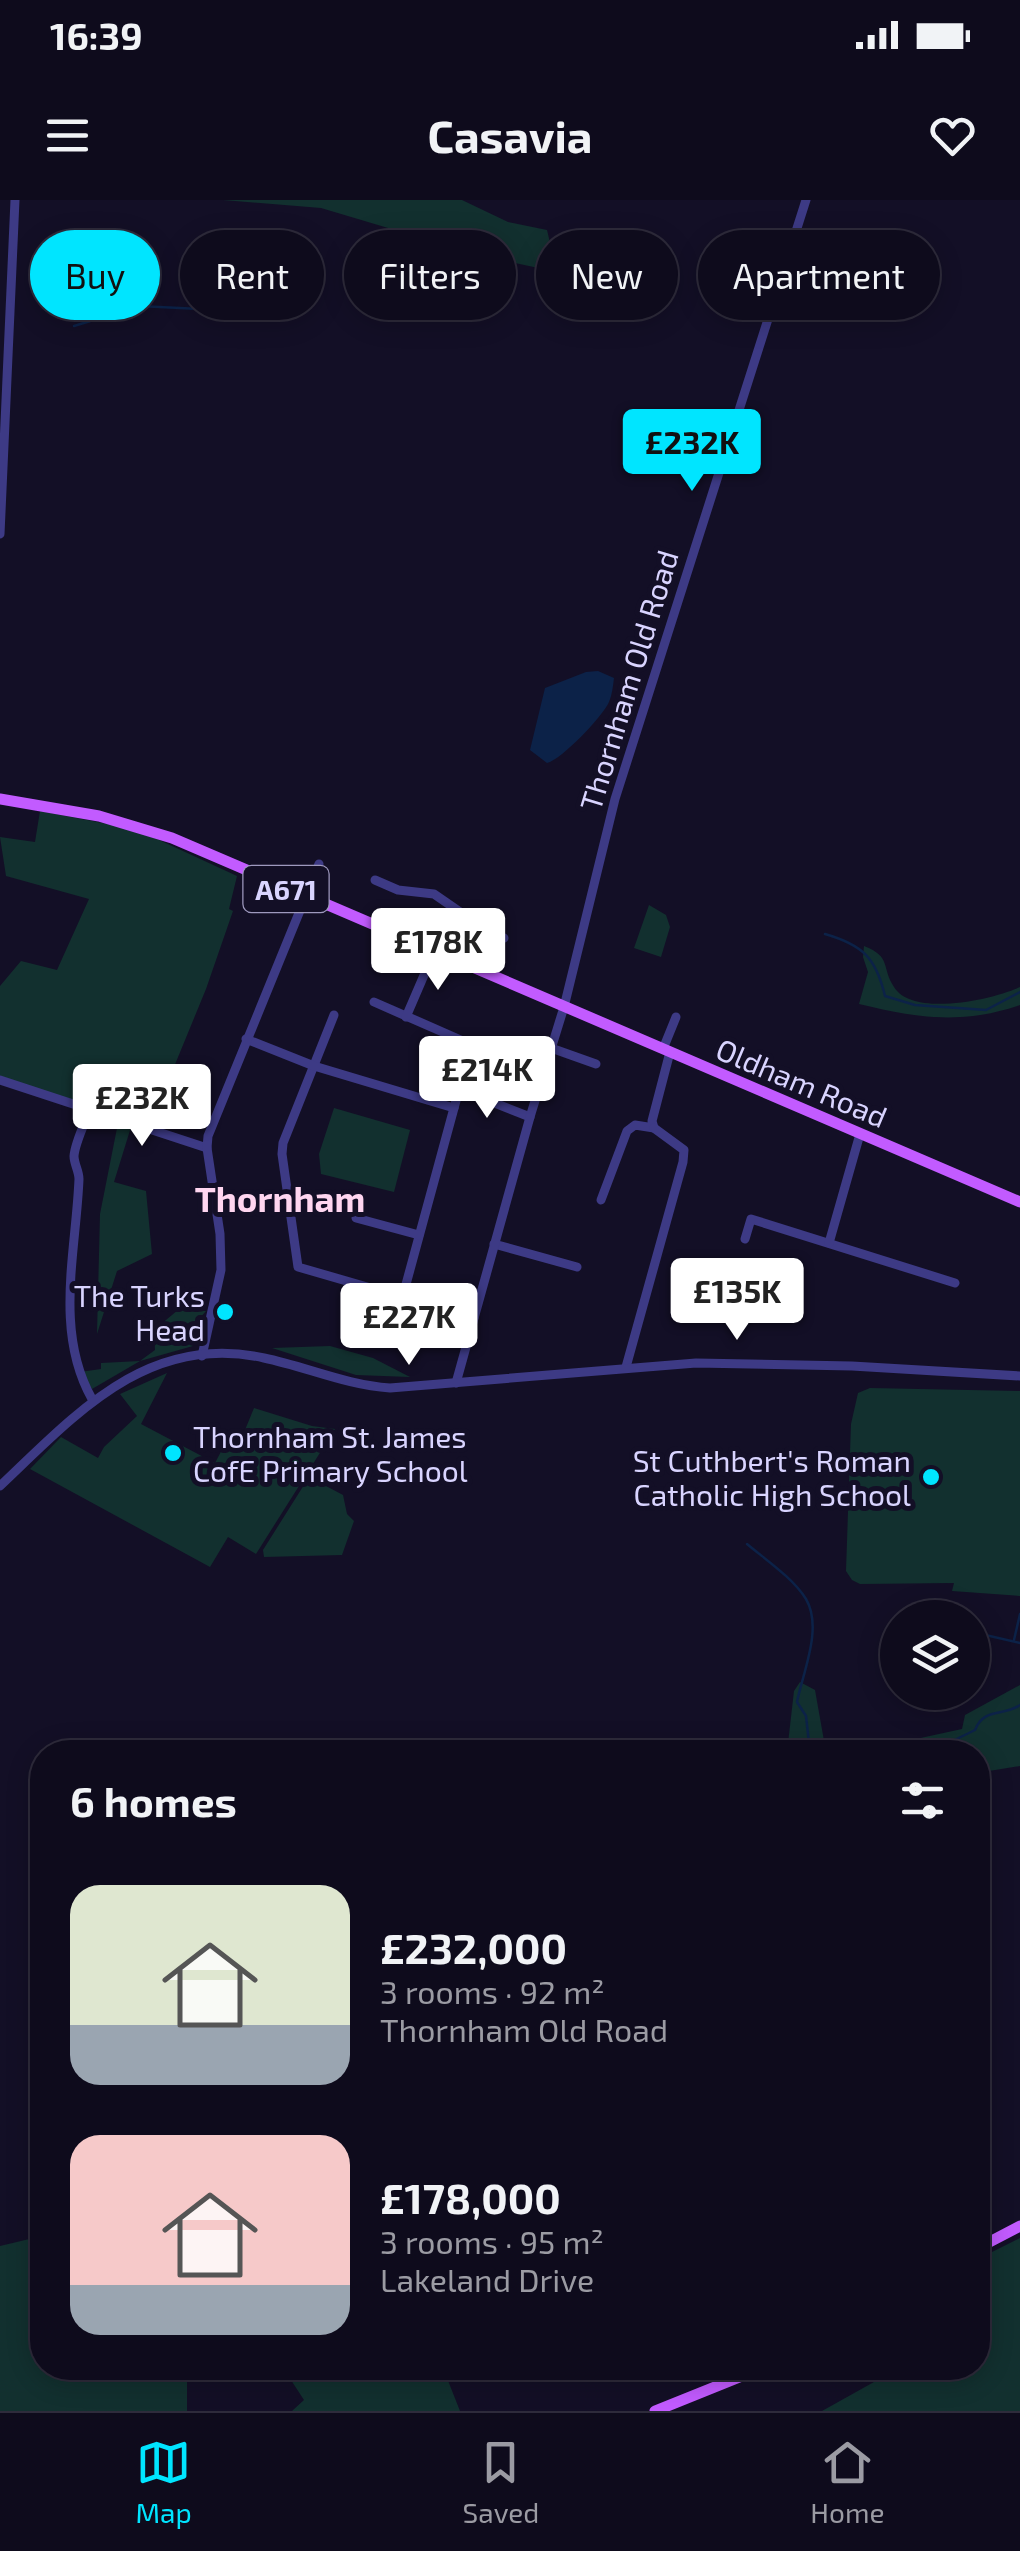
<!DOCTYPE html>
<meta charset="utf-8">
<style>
:root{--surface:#0e0b1c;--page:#171425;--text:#f1f3f6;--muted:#9b9ba3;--line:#2e2b3b;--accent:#00e5ff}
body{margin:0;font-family:"Exo 2",sans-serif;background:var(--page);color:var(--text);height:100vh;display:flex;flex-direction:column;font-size:38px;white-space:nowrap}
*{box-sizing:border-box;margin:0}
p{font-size:32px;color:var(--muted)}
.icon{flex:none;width:55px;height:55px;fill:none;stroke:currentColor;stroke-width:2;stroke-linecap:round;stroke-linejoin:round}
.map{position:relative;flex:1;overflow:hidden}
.drawer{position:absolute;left:30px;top:1540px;width:960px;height:640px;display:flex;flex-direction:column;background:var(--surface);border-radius:40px;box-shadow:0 5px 25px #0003,0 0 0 2px var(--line)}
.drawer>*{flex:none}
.hud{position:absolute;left:30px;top:30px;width:960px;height:90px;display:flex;gap:20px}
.tools{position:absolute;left:880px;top:1400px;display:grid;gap:20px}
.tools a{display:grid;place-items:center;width:110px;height:110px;border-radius:50%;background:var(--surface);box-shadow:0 5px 25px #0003,0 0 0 2px var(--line);font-size:50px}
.price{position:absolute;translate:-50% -85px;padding:0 22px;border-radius:10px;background:#fff;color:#222;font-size:32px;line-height:65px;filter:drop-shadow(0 2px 5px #0008)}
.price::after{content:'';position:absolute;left:50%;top:60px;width:30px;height:22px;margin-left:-15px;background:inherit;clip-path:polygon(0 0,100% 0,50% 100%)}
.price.current{background:var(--accent);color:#111}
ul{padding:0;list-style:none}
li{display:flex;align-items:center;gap:30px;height:250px;padding:0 40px}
li span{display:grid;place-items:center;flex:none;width:280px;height:200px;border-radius:30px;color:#555}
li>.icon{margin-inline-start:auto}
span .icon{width:120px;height:120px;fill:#fffc;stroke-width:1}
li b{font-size:42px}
h2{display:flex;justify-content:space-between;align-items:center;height:120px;padding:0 40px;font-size:42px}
.tag{padding:0 35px;border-radius:45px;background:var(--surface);box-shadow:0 5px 25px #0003,0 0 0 2px var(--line);font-size:35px;line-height:90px}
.tag.current{background:var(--accent);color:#111}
.status{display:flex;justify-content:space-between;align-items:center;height:70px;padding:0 50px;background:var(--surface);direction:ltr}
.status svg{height:28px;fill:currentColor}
header{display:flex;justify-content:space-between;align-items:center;height:130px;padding:0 40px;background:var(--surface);font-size:45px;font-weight:700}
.menu{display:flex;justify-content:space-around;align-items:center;height:140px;border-top:2px solid var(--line);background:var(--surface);font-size:28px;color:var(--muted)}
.menu a{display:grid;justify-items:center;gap:5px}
.menu .current{color:var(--accent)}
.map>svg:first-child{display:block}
</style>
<div class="status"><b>16:39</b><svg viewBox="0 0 49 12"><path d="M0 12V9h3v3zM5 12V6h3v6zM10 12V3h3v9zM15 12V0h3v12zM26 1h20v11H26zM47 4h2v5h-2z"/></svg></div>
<header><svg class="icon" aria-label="menu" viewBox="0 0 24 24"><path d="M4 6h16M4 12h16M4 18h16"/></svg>Casavia<svg class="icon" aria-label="heart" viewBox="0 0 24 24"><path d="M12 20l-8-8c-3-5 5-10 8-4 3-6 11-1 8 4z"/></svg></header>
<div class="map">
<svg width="1020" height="2211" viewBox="0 0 1020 2211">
<rect width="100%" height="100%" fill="#130f26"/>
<g fill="#12302f">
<polygon points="223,0 462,0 508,22 547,30 557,72 482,56 321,8"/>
<polygon points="734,209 720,256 679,241"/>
<polygon points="40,611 118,626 157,639 237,676 229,709 233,711 206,789 160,901 90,880 82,904 0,876 0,786 21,761 57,770 89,699 6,676 0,637 35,642"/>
<polygon points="649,705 666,715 670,727 661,757 634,748"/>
<path d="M864,746C892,757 881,767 894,787C913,818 994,799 1020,787V805C961,825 918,818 859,804L868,772L863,757Z"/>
<polygon points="334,908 410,930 394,992 321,974 319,954"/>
<polygon points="118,923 131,927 114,982 146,991 152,1054 117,1071 97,1134 100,1014"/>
<polygon points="178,1110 206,1111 199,1119 193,1146 140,1161 92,1189 80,1172 101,1169 101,1163 140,1161 155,1150 154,1130"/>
<polygon points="330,1146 373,1158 410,1177 356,1175 272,1148"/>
<polygon points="167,1173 141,1224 215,1263 226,1242 238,1247 254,1208 312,1226 335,1229 256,1354 228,1337 210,1367 30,1269 61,1237 98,1258 104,1247 137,1216 120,1194"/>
<polygon points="870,1188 1020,1191 1020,1396 952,1391 954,1383 860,1384 852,1380 846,1371 851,1224 858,1193"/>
<polygon points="309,1277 343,1295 347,1314 354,1321 342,1355 264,1357 263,1350"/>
<polygon points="800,1482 815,1490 826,1552 787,1552 794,1491"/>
<polygon points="1020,1485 1020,1566 989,1571 978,1585 978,1552 856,1552 962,1529 965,1515"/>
<polygon points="42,2036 42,2168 187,2168 187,2211 0,2211 0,2046"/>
<polygon points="1020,2038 1020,2211 822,2211 899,2168 978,2168 978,2059"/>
<polygon points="290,2168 443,2168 460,2211 292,2211 304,2200 289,2177"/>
</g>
<path fill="#0c2248" d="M598,471L614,478C613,486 612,495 609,502C603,516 561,560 547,563L530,550L545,488L586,472Z"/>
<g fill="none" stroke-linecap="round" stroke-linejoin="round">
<g stroke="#0c2248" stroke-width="2.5">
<polyline points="74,126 139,106 200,109"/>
<path d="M825,734C863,745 876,758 885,796L915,805L986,810L1020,792"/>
<path d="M747,1344C766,1360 793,1378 806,1399C823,1428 803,1472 797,1502L806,1516L810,1552"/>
<polyline points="981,1434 1020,1443"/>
<polyline points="1014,1440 1020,1414"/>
<path d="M930,1552L975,1530C984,1507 1003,1517 1020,1505"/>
</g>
<g stroke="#3d3a85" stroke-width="9">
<polyline points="0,334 15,0"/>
<polyline points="375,680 398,690 434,694 489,732 473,768"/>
<polyline points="489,732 504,738"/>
<polyline points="374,802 463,841 469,853 402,1099"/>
<polyline points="334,815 283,943 282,954 298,1067 474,1118"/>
<polyline points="406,817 434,752"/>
<polyline points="246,839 314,866 454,908"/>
<polyline points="551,848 596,864"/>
<polyline points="663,849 676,817"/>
<polyline points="0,880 207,948"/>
<polyline points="459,889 530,917"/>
<path d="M89,912C84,925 75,943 74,956C74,964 79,971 79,979C76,1052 54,1132 92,1199"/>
<polyline points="601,1000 627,931 635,925 654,928 652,921 670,852"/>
<polyline points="356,1018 419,1035"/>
<polyline points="745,1039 751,1019 955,1083"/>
<polyline points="829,1043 860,934"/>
<polyline points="494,1044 577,1067"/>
<polyline points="202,1156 221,1070 220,1034 207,948 208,936 319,664"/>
<polyline points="626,1167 683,962 684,950 654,928"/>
<polyline points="456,1183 530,917 564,807 615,599 806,0"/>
<path d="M0,1286C75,1215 148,1132 264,1158C307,1167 346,1185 390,1188L696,1163L852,1166L1020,1176"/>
</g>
<g stroke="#c25bff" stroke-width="11">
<polyline points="0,599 99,616 172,638 1020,1002"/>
<polyline points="978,2048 1020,2026"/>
<polyline points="655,2211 762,2168"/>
</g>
</g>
<g fill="#00e5ff" stroke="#130f26" stroke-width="4">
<circle cx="225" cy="1112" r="10"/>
<circle cx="173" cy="1253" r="10"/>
<circle cx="931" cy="1277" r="10"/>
</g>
<g text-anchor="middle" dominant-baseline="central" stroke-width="10" stroke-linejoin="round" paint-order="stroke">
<rect fill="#130f26" stroke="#9e99be" stroke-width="2.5" x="243.5" y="666" width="85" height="46" rx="8"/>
<g font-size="28" font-weight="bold" fill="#d9d4ff">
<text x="286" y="689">A671</text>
</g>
<g font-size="30" fill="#d9d4ff" stroke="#130f26">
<text transform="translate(628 480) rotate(-73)">Thornham Old Road</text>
<text transform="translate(802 882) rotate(23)">Oldham Road</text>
</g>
<g font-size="30" fill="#d9d4ff" stroke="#130f26" text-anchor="end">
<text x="205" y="1095">The Turks<tspan x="205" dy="34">Head</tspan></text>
<text x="193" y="1236" text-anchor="start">Thornham St. James<tspan x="193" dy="34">CofE Primary School</tspan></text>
<text x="911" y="1260">St Cuthbert's Roman<tspan x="911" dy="34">Catholic High School</tspan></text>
</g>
<g font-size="35" font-weight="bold" fill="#ffd6f0" stroke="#130f26">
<text x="280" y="998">Thornham</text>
</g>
</g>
</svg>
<div class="tools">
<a><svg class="icon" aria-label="layers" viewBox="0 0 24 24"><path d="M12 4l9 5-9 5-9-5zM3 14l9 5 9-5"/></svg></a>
</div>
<b class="price current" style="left:692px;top:294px">£232K</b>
<b class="price" style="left:438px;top:793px">£178K</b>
<b class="price" style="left:487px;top:921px">£214K</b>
<b class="price" style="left:142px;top:949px">£232K</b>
<b class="price" style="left:737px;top:1143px">£135K</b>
<b class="price" style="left:409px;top:1168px">£227K</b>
<div class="hud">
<a class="tag current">Buy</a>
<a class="tag">Rent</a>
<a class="tag">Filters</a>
<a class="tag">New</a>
<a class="tag">Apartment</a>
</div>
<section class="drawer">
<h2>6 homes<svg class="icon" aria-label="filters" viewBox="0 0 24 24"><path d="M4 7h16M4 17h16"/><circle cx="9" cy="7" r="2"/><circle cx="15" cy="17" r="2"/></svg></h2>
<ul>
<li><span style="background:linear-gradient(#dfe7d0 70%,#9aa5b1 0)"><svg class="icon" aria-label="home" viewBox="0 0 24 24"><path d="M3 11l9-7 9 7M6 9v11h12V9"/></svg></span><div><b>£232,000</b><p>3 rooms · 92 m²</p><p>Thornham Old Road</p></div></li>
<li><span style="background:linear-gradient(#f6c9c9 75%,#9aa5b1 0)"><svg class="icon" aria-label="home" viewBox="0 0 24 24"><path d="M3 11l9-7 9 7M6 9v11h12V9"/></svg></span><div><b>£178,000</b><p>3 rooms · 95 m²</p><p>Lakeland Drive</p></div></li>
</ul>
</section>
</div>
<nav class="menu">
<a class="current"><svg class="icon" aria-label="map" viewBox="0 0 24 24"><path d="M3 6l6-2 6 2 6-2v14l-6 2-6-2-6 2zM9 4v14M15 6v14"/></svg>Map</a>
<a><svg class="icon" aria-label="saved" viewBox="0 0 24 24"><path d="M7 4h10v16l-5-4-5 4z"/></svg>Saved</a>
<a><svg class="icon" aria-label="home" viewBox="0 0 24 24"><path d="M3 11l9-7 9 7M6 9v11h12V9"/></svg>Home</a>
</nav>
